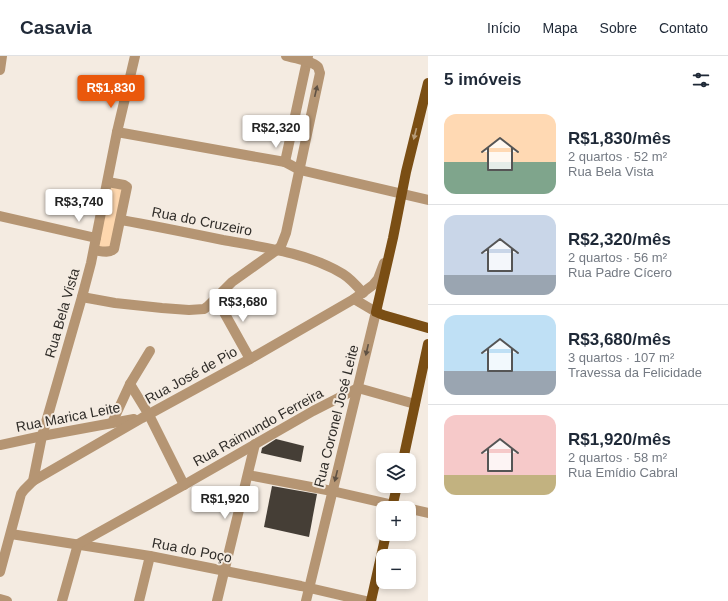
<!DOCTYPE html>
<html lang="pt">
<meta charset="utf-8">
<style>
:root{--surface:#fff;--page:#f6f6f7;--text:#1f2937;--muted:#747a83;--line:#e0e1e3;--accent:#ea580c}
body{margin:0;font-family:Arial,sans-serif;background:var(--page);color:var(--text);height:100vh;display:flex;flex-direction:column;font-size:15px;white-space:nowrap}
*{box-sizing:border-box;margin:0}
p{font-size:13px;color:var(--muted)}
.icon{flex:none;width:22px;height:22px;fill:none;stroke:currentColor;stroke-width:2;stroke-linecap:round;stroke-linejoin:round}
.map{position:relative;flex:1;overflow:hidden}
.side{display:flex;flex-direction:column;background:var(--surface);width:300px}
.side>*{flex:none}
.fabs{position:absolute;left:376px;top:397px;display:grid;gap:8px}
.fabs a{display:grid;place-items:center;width:40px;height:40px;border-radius:8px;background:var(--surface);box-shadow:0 2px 6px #0003;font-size:20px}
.price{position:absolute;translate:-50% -34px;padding:0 9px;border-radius:4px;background:#fff;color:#222;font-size:13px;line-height:26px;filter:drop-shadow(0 1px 2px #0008)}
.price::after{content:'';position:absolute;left:50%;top:24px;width:12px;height:9px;margin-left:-6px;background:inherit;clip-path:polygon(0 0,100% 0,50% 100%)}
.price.current{background:var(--accent);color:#fff}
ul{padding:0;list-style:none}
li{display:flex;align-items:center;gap:12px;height:100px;padding:0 16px}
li+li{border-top:1px solid var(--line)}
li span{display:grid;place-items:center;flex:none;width:112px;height:80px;border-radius:12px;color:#555}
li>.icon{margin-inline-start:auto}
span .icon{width:48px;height:48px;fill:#fffc;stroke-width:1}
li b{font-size:17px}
h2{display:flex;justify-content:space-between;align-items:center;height:48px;padding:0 16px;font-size:17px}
header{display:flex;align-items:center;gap:24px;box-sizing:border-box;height:56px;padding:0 20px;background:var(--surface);border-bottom:1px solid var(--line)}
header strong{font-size:19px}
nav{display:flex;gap:22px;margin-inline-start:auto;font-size:14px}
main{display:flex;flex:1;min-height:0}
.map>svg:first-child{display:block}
</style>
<header>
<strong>Casavia</strong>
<nav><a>Início</a><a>Mapa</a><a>Sobre</a><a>Contato</a></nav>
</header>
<main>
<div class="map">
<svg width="428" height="545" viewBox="0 0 428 545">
<rect width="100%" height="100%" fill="#f4ebe1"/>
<polygon fill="#fed7ae" points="109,130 123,132 111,191 98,191"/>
<g fill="#453e36">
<polygon points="276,383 304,390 301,406 261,397 262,392"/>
<polygon points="272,430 317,438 309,481 264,471"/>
</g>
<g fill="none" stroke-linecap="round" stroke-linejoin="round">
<g stroke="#b59573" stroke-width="10">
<polyline points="0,14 2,0"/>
<polyline points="117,76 285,106 300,114 428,144"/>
<polyline points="285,106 308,0"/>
<polyline points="0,160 96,182"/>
<path d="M121,164C155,170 189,177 223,184C262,191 309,197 343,218C351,223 357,230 363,237"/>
<path d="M94,194C101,195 108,198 114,193L127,131L124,129L108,126"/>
<path d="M82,241L115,247L162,252L189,254L204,253L208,250L232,226L277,194L281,190L286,177L320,17C319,15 319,13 318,11C313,5 294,2 286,0"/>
<polyline points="216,242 250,303"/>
<polyline points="130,328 149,359 184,429"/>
<polyline points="112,367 130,328 150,295"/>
<polyline points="0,389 42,380 134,363"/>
<polyline points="248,419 332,435 428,457"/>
<polyline points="33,425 142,362 250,303 354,243 373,229 378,223 384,207"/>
<polyline points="11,478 150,500 301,530 366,545"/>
<polyline points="0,516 21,438 24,434 33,425 42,380 82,241 91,207 117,76 135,0"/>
<polyline points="0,543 7,545"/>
<polyline points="62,545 78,488 184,429 313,355 358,332 415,348"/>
<polyline points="139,545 150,500"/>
<polyline points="217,545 255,388"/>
<polyline points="306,545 376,256 354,243"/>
</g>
<g stroke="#7a4e14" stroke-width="10">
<polyline points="428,27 406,116 393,182 376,256 383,259 428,272"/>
<polyline points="403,404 428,288"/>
<polyline points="392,452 397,430"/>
<polyline points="371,545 386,478"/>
</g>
</g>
<defs><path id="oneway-solid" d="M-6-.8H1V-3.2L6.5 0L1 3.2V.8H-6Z"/></defs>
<g fill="#5f5143">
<use href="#oneway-solid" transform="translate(316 35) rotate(-77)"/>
<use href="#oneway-solid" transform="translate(367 294) rotate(103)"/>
<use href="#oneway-solid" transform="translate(336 420) rotate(104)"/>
</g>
<use fill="#b79c7a" href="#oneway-solid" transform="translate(415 78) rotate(104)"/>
<g text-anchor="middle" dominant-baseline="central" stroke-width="4" stroke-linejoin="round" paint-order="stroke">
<g font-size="14" fill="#302d29" stroke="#f4ebe1">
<text transform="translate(202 165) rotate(11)">Rua do Cruzeiro</text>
<text transform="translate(62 257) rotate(-74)">Rua Bela Vista</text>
<text transform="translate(191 319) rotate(-29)">Rua José de Pio</text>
<text transform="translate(336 360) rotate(-76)">Rua Coronel José Leite</text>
<text transform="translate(68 361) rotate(-11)">Rua Marica Leite</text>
<text transform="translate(258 371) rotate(-29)">Rua Raimundo Ferreira</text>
<text transform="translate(192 494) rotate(11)">Rua do Poço</text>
</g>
</g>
</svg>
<div class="fabs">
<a><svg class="icon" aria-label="layers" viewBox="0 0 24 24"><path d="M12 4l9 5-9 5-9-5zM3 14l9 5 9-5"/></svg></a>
<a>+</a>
<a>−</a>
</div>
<b class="price current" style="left:111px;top:53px">R$1,830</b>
<b class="price" style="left:276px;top:93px">R$2,320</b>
<b class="price" style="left:79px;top:167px">R$3,740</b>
<b class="price" style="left:243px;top:267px">R$3,680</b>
<b class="price" style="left:225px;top:464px">R$1,920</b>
</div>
<section class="side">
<h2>5 imóveis<svg class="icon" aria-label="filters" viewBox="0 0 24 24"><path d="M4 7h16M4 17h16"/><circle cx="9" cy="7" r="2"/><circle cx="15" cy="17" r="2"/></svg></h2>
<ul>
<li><span style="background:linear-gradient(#ffd9b3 60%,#7fa58c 0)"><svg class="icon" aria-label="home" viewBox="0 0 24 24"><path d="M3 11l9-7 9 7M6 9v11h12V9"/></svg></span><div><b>R$1,830/mês</b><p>2 quartos · 52 m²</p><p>Rua Bela Vista</p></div></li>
<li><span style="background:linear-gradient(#c9d6e8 75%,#9aa5b1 0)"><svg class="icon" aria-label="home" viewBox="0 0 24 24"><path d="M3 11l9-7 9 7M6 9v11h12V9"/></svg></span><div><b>R$2,320/mês</b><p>2 quartos · 56 m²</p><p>Rua Padre Cícero</p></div></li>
<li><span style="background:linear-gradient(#bfe0f5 70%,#9aa5b1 0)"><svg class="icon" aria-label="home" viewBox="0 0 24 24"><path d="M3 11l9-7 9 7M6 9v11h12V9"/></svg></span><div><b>R$3,680/mês</b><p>3 quartos · 107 m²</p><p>Travessa da Felicidade</p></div></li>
<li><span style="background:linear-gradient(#f6c9c9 75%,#c2b280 0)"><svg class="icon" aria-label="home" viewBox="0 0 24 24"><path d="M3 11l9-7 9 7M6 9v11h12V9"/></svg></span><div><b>R$1,920/mês</b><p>2 quartos · 58 m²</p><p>Rua Emídio Cabral</p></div></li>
</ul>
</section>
</main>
